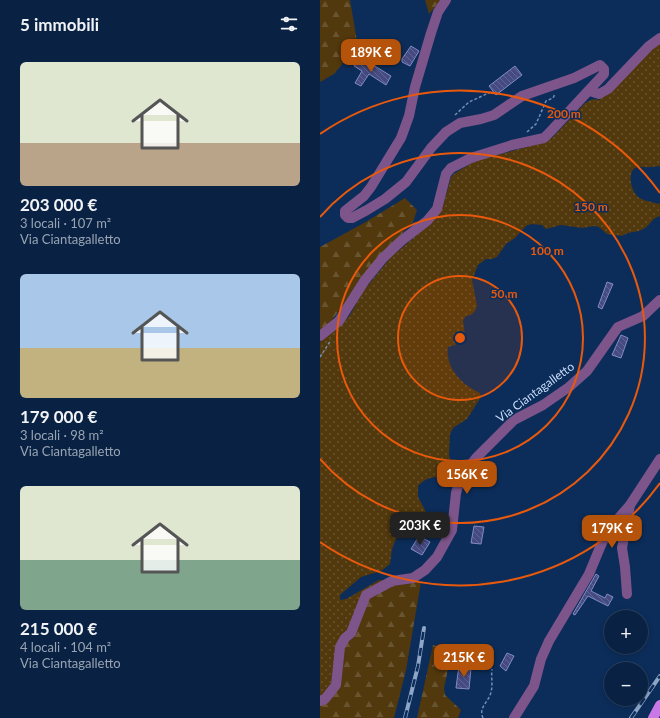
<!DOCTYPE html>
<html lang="it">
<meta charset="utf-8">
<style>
:root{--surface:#092244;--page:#122a4b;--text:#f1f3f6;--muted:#99a4b2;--line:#293f5d;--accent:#b45309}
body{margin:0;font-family:Lato,sans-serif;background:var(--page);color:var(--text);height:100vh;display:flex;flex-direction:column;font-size:15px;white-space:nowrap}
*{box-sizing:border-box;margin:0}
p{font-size:13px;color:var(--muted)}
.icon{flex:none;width:22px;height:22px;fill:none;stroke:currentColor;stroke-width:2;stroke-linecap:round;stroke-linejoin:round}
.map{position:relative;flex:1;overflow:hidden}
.details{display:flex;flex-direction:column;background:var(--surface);width:320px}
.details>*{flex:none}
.controls{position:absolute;left:284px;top:610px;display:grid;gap:8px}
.controls a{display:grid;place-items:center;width:44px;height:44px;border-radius:50%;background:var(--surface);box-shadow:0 2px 6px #0003,0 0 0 1px var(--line);font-size:20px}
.price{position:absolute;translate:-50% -34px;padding:0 9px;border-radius:8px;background:var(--accent);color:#fff;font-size:13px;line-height:26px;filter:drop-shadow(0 1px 2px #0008)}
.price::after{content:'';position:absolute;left:50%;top:24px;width:12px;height:9px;margin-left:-6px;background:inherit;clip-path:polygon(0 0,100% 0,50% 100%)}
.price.active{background:#222;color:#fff}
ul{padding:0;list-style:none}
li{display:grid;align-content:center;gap:8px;height:212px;padding:0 20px}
li span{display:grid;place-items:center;height:124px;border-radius:6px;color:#555}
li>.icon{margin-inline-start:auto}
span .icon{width:72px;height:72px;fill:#fffc;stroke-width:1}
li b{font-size:17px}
h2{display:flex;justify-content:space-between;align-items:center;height:48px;padding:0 20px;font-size:17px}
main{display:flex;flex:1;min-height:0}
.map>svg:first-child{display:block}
</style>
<main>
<section class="details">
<h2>5 immobili<svg class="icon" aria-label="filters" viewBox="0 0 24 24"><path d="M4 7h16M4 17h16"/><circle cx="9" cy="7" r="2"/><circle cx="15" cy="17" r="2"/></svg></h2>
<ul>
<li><span style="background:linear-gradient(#dfe7d0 65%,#b9a48a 0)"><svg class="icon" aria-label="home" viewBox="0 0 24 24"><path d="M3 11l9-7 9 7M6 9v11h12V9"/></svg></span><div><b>203 000 €</b><p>3 locali · 107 m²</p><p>Via Ciantagalletto</p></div></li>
<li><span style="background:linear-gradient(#a9c7e8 60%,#c2b280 0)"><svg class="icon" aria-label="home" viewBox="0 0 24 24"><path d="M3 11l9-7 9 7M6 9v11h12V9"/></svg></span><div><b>179 000 €</b><p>3 locali · 98 m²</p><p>Via Ciantagalletto</p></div></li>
<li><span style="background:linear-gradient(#dfe7d0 60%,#7fa58c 0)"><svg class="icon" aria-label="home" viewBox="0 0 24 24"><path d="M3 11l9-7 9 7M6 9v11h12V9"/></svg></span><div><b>215 000 €</b><p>4 locali · 104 m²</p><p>Via Ciantagalletto</p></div></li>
</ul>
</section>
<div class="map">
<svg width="340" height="718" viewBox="0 0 340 718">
<defs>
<pattern id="grass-dots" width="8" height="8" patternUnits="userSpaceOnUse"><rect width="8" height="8" fill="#51380d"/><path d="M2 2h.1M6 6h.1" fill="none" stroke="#695431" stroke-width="1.8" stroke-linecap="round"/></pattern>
<pattern id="forest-firs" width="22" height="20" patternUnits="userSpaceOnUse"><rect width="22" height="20" fill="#51380d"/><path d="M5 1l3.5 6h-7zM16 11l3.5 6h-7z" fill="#695431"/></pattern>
<pattern id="building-back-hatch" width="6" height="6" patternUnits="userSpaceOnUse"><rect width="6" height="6" fill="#454b81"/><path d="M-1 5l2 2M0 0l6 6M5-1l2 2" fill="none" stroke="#5e6494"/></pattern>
</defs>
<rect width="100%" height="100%" fill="#0c2d5a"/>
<path fill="url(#grass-dots)" d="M340,42V166C337,166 334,167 331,167C325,168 320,165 315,168C307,173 311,191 318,197C323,201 333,202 339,204L340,203V216C332,218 331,224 325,228C318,233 309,231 302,236L287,234L279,227L274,226L262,228L241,225L226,229L222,225L211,224L206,226L195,238L186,244L177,257L172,259H166L158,265L152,280L157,306L155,311L151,315L146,316L143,320L145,336L138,344L128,347C125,368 142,385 160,393L161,397L147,419L133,428L130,434L129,456L134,471L133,476L128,479C117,474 105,478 98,486V497L106,512L100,527L76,539L72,549L70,564L61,571L41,577L20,595V600L26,599L59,580H65L22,669L0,706V342L18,328L30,315L44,290L71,257L110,224L122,209L131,177L135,173L155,161L210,146L232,138L264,104C270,100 273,98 279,100L301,82L318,61Z"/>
<g fill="url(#forest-firs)">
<polygon points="0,0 30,0 37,41 34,50 14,74 0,82"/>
<polygon points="105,0 121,0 109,14"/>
<polygon points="85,198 97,210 93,222 43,275 25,303 11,321 0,331 0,247 44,223"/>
<polygon points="101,582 86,670 74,718 0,718 0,706 10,698 24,647 49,597 72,586 85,583"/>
<polygon points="113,645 132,651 124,688 125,695 141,710 138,718 97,718"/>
</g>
<g fill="url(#building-back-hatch)" stroke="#818ac6">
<polygon points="91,46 99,51 90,66 82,62 82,59"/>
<polygon points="37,60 42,63 45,60 71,76 66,85 49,74 41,86 35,83 42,71 34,66"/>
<polygon points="195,66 202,75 176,95 169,86"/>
<polygon points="287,282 293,284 282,309 278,307"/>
<polygon points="301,335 308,338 301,358 292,355"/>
<polygon points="154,526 164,527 161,544 151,543"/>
<polygon points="99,536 110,542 102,555 91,549"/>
<polygon points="276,574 279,576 271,591 285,598 287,594 293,597 288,606 268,596 255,615 253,614"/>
<polygon points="187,653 194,656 186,671 180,666"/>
<polygon points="139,665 151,668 149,689 136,688"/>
</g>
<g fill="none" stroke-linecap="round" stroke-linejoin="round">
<g stroke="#748eb3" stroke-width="1.5" stroke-dasharray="3 2" stroke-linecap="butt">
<polyline points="135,115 149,102 171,92"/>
<polyline points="207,132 216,124 226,101 233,98 235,94"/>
<polyline points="0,357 11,340"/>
<path d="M163,718C158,707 169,702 171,692C173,685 171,677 172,669"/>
</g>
<g stroke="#7d558a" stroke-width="10">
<polyline points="270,91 279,94 288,89 329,46 340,38"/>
<polyline points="0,336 19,321 45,280 63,258 81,241 107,221 117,209 126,174 131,168 151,158 192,145 224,138 231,131 284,74 284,69 280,65 254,78 202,96 174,115 161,119 140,123 126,132 111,148 86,182 65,199 47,210 32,218 28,218 25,215 25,211 44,196 51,187 81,138 89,116 95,87 111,33 118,12 126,0"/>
<polyline points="307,594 305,567 302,548 310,505"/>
<polyline points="0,701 5,699 16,685 20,647 25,638 31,633 46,595 72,581 93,578 105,570 117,557 132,530 136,493 141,477 156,458 194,420 223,405 249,387 267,371 298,327 323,316 340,300"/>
<polyline points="194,718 214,686 221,659 229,641 269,574 281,545 290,528 310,505 340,459"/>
</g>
<polyline stroke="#ca78e5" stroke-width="10" points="333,718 340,705"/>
<defs>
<g id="rail">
<polyline points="85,718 98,666 104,628"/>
<polyline points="311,718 340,676"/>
</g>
</defs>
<use href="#rail" stroke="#8da5c7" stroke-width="4"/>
<use href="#rail" stroke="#0c2d5a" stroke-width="2.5" stroke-dasharray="8" stroke-linecap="butt"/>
</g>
<circle cx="140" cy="338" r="62" fill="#e8590c" fill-opacity=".12"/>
<g fill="none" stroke="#e8590c" stroke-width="2">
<circle cx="140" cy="338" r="62"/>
<circle cx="140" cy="338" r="123"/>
<path d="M0 217A185 185 0 1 1 0 459"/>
<path d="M340 483A247 247 0 0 1 0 542M0 134A247 247 0 0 1 340 193"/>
</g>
<g text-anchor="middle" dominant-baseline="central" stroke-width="3" stroke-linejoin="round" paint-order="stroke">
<g font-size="12" fill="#cadefb" stroke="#0c2d5a">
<text transform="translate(215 392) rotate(-36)">Via Ciantagalletto</text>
</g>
</g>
<circle cx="140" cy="338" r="6" fill="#e8590c" stroke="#0c2d5a" stroke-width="2"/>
<g font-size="12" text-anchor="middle" font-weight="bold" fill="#e8590c" stroke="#0c2d5a" stroke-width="3" stroke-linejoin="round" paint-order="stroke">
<text x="244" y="118">200 m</text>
<text x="271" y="211">150 m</text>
<text x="227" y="255">100 m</text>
<text x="184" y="298">50 m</text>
</g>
</svg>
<div class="controls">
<a>+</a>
<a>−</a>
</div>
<b class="price" style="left:51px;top:73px">189K €</b>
<b class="price" style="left:147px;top:495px">156K €</b>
<b class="price active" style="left:100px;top:546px">203K €</b>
<b class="price" style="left:292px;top:549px">179K €</b>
<b class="price" style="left:144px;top:678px">215K €</b>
</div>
</main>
